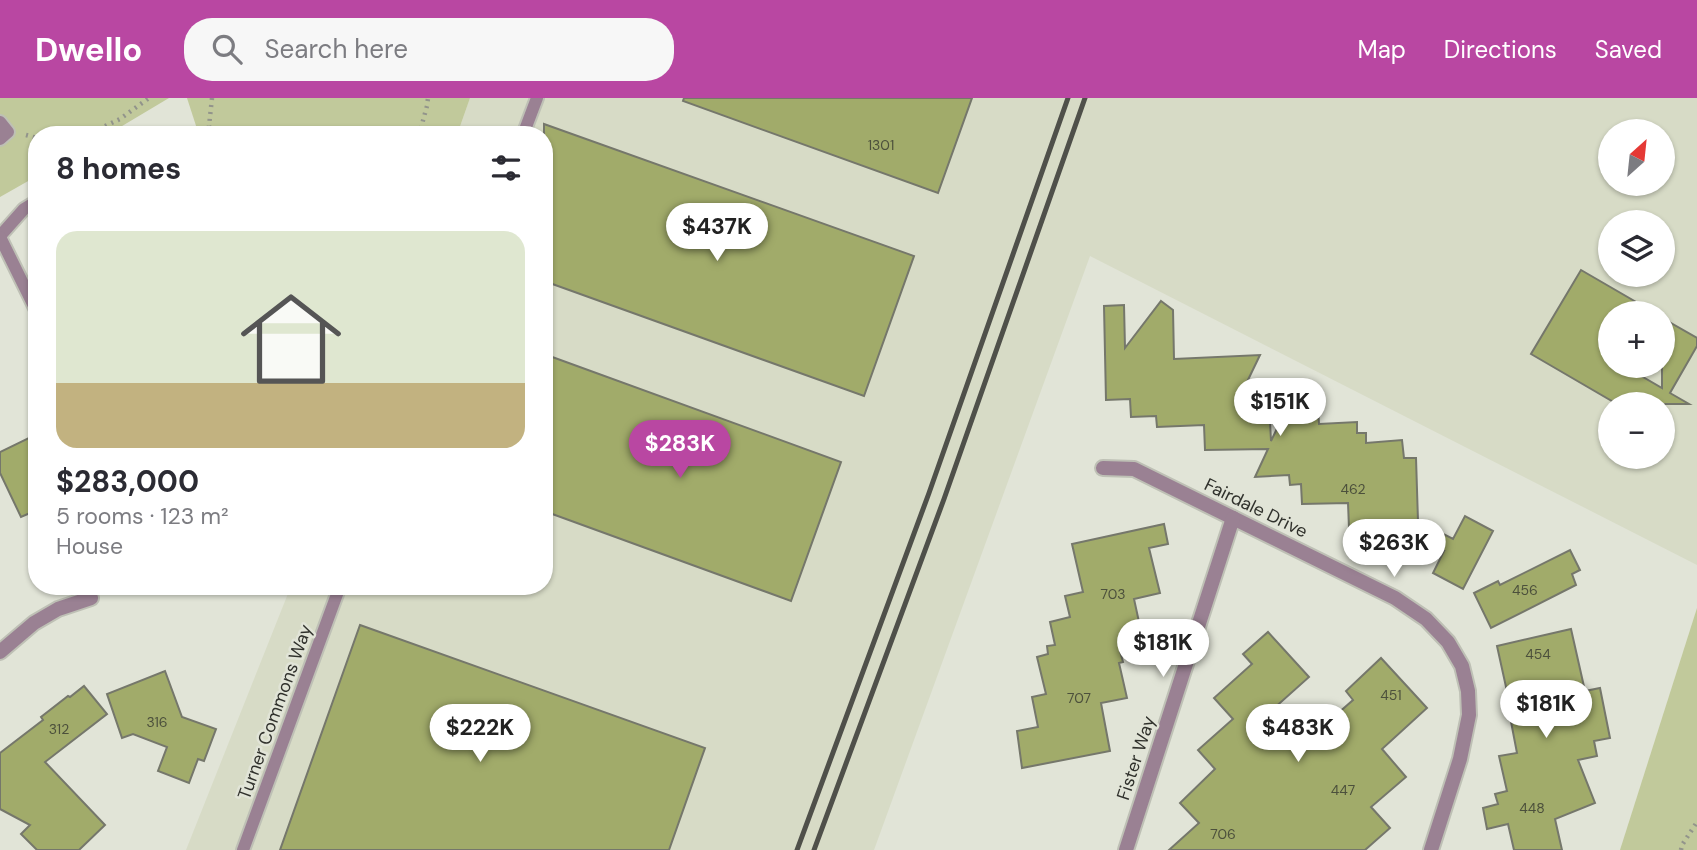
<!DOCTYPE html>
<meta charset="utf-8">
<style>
:root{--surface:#fff;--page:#f7f7f7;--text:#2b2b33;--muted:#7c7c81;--line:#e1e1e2;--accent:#b947a2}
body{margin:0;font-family:"DM Sans",sans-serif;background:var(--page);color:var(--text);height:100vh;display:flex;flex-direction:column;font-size:26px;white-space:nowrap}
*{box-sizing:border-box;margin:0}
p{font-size:23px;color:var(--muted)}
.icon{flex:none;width:38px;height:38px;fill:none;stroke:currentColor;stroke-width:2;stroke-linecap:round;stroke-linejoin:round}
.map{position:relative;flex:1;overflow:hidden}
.drawer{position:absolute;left:28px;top:28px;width:525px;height:469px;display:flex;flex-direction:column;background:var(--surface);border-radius:28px;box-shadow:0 2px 5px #0004}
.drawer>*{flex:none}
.needle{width:46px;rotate:27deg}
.controls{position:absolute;left:1598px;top:21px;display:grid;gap:14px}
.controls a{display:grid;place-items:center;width:77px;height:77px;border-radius:50%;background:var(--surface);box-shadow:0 2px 5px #0004;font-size:35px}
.price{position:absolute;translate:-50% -60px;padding:0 16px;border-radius:24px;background:#fff;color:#222;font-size:23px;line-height:46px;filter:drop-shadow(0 2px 4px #0008)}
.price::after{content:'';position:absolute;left:50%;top:42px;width:21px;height:16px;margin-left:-10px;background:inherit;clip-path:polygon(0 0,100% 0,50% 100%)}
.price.selected{background:var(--accent);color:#fff}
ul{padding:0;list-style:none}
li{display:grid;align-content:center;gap:14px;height:371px;padding:0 28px}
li+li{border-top:2px solid var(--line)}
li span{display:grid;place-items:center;height:217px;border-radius:21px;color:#555}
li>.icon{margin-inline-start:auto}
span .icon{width:126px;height:126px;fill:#fffc;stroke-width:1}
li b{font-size:30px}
h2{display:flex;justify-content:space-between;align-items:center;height:84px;padding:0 28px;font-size:30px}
header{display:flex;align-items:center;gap:42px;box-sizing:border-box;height:98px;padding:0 35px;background:var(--accent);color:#fff}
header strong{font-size:33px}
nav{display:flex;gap:38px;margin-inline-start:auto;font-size:24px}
.search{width:490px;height:63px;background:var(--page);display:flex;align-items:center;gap:18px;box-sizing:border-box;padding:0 24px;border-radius:28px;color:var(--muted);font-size:26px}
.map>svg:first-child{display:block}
</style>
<header>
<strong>Dwello</strong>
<div class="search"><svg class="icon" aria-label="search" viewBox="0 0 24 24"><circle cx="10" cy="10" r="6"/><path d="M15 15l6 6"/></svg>Search here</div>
<nav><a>Map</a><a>Directions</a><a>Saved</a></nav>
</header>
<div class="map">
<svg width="1697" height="752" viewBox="0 0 1697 752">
<rect width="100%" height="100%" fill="#e1e4d7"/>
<path fill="#d7dbc6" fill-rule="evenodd" d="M470,0H1697V467L1090,158L874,752H186L291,488H544V37H457ZM1610,33H1662V86H1610ZM1610,124H1662V177H1610ZM1610,215H1662V268H1610ZM1610,306H1662V359H1610Z"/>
<g fill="#c1c99b">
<polygon points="0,0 169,0 107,37 37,37 37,78 0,99"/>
<polygon points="187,0 470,0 457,37 199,37"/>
<polygon points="1697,510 1697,752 1620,752"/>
</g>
<g fill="#a1ab6a" stroke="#75776b" stroke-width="2">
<polygon points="684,0 972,0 938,95 683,3"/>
<polygon points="544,26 914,158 864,298 544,183"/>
<polygon points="1581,172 1655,215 1610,215 1610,268 1624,268 1662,290 1662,220 1697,240 1697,248 1670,295 1689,306 1617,306 1531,256"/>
<polygon points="1161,203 1173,212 1174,261 1260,257 1247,284 1268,283 1271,343 1286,312 1318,310 1319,326 1357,324 1357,335 1366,335 1366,345 1402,342 1404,360 1416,360 1418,423 1453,441 1465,418 1493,433 1463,491 1433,475 1444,453 1399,455 1398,442 1392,442 1392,429 1349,430 1348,405 1302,406 1301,386 1290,387 1289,377 1255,379 1268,351 1205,352 1204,327 1157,329 1156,318 1131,319 1130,301 1106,302 1104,208 1124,207 1125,250"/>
<polygon points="544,256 841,364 791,503 544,413"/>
<polygon points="37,336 37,412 21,419 0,375 0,354"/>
<polygon points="1164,426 1168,446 1149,450 1160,495 1134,501 1144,547 1120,553 1123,564 1119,565 1127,600 1101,605 1110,653 1022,670 1017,633 1038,629 1032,599 1046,596 1037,559 1048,556 1047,548 1055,547 1050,524 1070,519 1065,498 1083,494 1072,446"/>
<polygon points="1570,452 1580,472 1572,476 1576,487 1491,530 1474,495 1498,483 1500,487"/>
<polygon points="360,527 705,650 669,752 280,752"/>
<polygon points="1571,531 1585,593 1600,590 1610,640 1594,643 1597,658 1578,662 1595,705 1555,721 1562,752 1514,752 1508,726 1487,731 1483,710 1498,706 1495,696 1507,693 1499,658 1517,655 1508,608 1510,607 1497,548"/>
<polygon points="1268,534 1309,579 1272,612 1301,643 1328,624 1353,602 1346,593 1381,560 1427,610 1382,651 1406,679 1371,709 1390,730 1365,752 1169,752 1199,725 1180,705 1215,671 1198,652 1233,621 1214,600 1252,566 1243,556"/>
<polygon points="165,573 182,619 216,631 204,663 198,661 189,685 158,673 167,649 133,636 122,640 107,596"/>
<polygon points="84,588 107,616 45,664 105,727 79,752 37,752 21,736 30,727 0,711 0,655 43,622 41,619 68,598 70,599"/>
</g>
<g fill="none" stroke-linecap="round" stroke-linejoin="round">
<defs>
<g id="lane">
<polyline points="0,24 8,34 0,41"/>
<polyline points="523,37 537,0"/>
<polyline points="0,138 24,111 37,103"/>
<polyline points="0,139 37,214"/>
<polyline points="243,752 340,488"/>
</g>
<g id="street">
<polyline points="1103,370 1134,371 1395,500 1426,521 1448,544 1462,568 1468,593 1469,617 1460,661 1431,752"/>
<polyline points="0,554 34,525 58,511 91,500"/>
<polyline points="1126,752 1233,420"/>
</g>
</defs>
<use href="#lane" stroke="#bec0b5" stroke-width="16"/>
<use href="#street" stroke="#bec0b5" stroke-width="18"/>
<g stroke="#92948b" stroke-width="4.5" stroke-dasharray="2 5" stroke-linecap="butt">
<polyline points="212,0 209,28 212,37"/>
<polyline points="26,37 37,40"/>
<polyline points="86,37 120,21 149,0"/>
<polyline points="419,37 427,8 428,0"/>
<polyline points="1681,752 1682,747 1697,724"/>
</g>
<use href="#lane" stroke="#9a8193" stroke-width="12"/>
<use href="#street" stroke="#9a8193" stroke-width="14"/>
<g stroke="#4f504a" stroke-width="5">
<polyline points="797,752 929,395 1068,0"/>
<polyline points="814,752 944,401 1085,0"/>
</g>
</g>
<g text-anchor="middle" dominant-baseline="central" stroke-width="5" stroke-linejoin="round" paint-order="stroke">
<g font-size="14" fill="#4c503c">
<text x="881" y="47">1301</text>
<text x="1353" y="391">462</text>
<text x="1525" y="492">456</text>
<text x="1113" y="496">703</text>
<text x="1538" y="556">454</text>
<text x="1391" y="597">451</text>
<text x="1079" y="600">707</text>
<text x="157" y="624">316</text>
<text x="59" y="631">312</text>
<text x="1343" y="692">447</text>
<text x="1532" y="710">448</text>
<text x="1223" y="736">706</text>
</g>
<g font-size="18" fill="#30312c" stroke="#e1e4d7">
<text transform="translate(1256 410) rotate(26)">Fairdale Drive</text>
<text transform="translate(275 614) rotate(-70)">Turner Commons Way</text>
<text transform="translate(1136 660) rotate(-72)">Fister Way</text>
</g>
</g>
</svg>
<div class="controls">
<a><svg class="needle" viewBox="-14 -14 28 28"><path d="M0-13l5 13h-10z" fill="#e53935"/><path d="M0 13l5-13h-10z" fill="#7c7c81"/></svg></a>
<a><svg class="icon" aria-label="layers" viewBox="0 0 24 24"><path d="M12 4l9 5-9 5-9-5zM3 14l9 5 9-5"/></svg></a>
<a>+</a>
<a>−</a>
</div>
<b class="price" style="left:717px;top:165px">$437K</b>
<b class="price" style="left:1280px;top:340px">$151K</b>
<b class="price selected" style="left:680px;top:382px">$283K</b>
<b class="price" style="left:1394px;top:481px">$263K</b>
<b class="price" style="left:1163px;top:581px">$181K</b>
<b class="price" style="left:1546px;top:642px">$181K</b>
<b class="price" style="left:480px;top:666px">$222K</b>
<b class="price" style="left:1298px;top:666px">$483K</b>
<section class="drawer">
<h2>8 homes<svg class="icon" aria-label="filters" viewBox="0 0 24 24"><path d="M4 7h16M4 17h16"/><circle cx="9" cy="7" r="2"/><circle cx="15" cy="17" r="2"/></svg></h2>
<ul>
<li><span style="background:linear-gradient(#dfe7d0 70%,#c2b280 0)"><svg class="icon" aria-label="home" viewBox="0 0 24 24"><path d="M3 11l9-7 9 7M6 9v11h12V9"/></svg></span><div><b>$283,000</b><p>5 rooms · 123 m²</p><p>House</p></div></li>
</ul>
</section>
</div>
